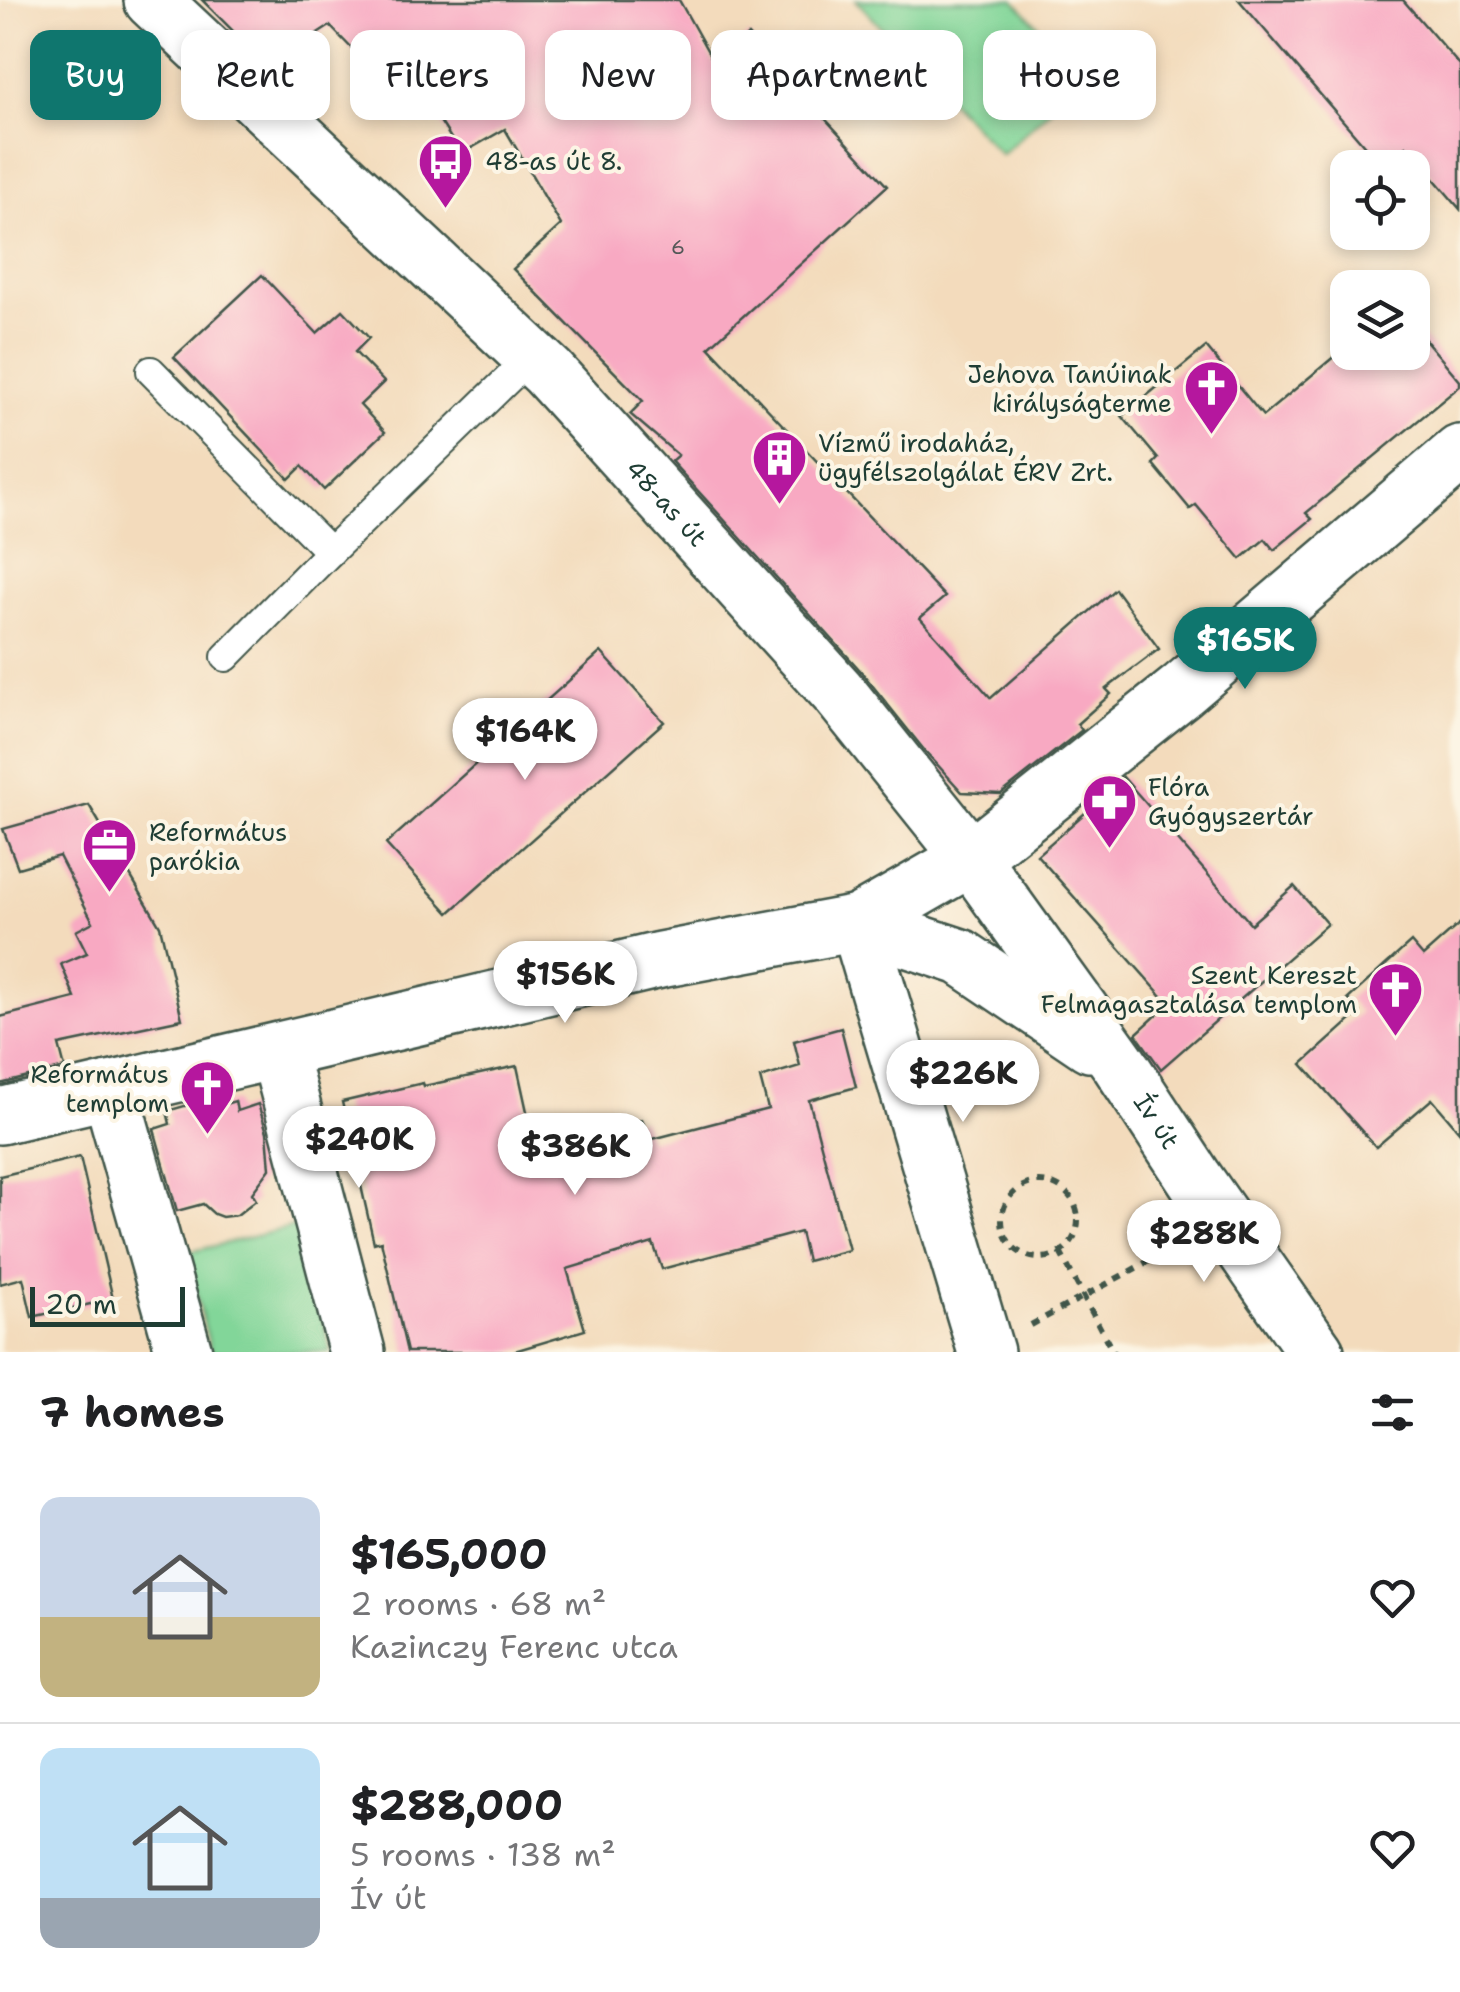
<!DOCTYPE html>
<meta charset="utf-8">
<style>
:root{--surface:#fff;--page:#f6f6f6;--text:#202124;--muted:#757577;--line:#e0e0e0;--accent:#0f766e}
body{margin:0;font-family:"Shantell Sans",sans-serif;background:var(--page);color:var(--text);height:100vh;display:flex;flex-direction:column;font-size:38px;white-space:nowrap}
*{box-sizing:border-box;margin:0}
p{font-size:32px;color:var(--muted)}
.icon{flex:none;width:55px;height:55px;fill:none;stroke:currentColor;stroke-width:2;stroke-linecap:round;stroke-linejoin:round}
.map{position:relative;height:1352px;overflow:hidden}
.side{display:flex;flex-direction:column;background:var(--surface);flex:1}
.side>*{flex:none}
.banner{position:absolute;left:30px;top:30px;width:1400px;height:90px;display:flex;gap:20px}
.fabs{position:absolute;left:1330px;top:150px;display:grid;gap:20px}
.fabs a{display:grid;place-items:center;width:100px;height:100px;border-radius:20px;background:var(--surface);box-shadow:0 5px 15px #0003;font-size:50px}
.scale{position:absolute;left:30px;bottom:25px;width:155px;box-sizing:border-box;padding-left:10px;border:5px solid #1f3d34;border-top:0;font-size:28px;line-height:35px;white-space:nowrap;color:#1f3d34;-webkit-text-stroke:8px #fcf5e5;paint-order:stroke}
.price{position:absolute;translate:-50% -85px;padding:0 22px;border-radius:35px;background:#fff;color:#222;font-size:32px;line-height:65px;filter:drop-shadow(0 2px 5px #0008)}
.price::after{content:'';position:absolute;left:50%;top:60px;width:30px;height:22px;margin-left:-15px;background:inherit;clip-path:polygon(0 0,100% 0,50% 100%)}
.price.on{background:var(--accent);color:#fff}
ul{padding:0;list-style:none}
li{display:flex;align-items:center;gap:30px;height:250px;padding:0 40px}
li+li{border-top:2px solid var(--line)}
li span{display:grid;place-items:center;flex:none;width:280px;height:200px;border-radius:20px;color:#555}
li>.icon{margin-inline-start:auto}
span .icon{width:120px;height:120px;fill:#fffc;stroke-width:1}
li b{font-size:42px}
h2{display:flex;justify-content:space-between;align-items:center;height:120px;padding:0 40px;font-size:42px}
.pill{padding:0 35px;border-radius:20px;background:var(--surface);box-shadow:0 5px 15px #0003;font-size:35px;line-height:90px}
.pill.on{background:var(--accent);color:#fff}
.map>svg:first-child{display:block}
</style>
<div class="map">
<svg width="1460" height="1352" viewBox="0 0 1460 1352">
<rect width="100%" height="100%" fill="#fcf5e5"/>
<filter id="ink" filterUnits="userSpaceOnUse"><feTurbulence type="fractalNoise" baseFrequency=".01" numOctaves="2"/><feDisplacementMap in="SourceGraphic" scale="20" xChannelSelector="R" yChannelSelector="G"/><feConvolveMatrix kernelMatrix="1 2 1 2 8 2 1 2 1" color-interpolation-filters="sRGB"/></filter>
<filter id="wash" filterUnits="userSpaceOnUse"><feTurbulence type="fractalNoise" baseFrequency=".0048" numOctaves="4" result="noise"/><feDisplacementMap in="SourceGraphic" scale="40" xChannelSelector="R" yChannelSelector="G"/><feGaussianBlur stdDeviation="2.25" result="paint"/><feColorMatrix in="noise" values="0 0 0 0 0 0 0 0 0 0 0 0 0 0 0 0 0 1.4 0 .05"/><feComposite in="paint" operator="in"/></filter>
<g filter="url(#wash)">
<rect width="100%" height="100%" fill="#f3dbbc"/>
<g fill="#82d699" stroke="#508a66" stroke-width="2.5">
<polygon points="856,0 1014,0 1085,76 1001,155"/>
<polygon points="300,1225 331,1352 211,1352 186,1253"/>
</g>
<g id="blocks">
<g fill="#f8a9c2">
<polygon points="202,0 679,0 716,66 748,35 887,186 709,347 945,597 920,618 991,698 1115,589 1159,649 1106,689 1111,694 1077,724 1082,730 1001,794 962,792 925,751 860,670 671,461 678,455 630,414 643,401 513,269 561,225 505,129 461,154 431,107 417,116 330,26 268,66"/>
<polygon points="1239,0 1403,0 1460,66 1460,209 1406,146 1382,166"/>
<polygon points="262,275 317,333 343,310 369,338 355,352 384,382 360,405 385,432 324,490 302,466 289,479 174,357"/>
<polygon points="1412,324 1460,381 1460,386 1306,513 1312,519 1274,550 1265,539 1241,559 1196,505 1190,509 1153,464 1158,459 1122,416 1206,347 1263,416 1348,345 1348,352 1412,352"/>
<polygon points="601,652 664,722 449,913 386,844"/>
<polygon points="1123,777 1251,924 1294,886 1327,924 1161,1069 1136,1034 1169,1004 1037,855 1101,799 1095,799"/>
<polygon points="89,805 160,926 182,1019 59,1045 65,1068 0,1084 0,1017 75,998 61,964 87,953 76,931 93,922 59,856 18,868 3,829"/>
<polygon points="1460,923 1460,1132 1432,1099 1376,1147 1302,1064 1360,1012 1348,999 1411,942 1423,956"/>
<polygon points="841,1028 856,1087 809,1100 849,1250 807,1261 800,1232 662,1269 653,1243 567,1269 585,1330 511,1352 407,1352 381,1241 374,1243 342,1102 423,1083 424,1086 517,1066 537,1157 642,1119 649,1140 768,1109 760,1078 800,1066 794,1041"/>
<polygon points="219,1096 222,1105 235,1101 237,1111 258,1104 267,1132 270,1169 252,1193 256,1200 237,1215 222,1217 214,1214 203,1204 177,1211 154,1129 170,1124 167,1111"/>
<polygon points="80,1157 113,1299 32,1317 23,1278 0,1284 0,1176"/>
</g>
</g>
</g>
<g filter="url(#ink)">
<use href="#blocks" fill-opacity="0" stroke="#3f5548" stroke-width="2.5"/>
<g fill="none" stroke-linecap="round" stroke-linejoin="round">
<defs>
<g id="service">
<polyline points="151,371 330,552"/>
<polyline points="226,657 330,552 532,356"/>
</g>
<g id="minor">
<polyline points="971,858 1182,690 1460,453"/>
<polyline points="858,923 986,1352"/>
<polyline points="278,1051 357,1352"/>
<polyline points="110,1090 184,1352"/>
</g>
<g id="secondary">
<path id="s1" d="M152,0L548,372L837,691L971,858L1118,1062L1195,1179L1316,1352"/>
<polyline points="858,923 971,858"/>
<polyline points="0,1116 660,960 858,923 961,957 1090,1044"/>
</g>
</defs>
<use href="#service" stroke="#3f5548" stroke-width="32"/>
<use href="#minor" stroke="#3f5548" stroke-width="60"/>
<use href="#secondary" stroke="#3f5548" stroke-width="60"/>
<g stroke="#3f5548" stroke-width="6" stroke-dasharray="8 8" stroke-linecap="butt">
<circle cx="1040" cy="1220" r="38"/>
<polyline points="1060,1252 1113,1352"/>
<polyline points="1031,1325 1171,1249"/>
</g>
<use href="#service" stroke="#fff" stroke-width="28"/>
<use href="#minor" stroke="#fff" stroke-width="55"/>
<use href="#secondary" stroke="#fff" stroke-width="55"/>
</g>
</g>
<defs>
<symbol id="bus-pin" viewBox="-11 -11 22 30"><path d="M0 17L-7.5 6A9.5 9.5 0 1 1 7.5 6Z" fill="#b5179e" stroke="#fcf5e5"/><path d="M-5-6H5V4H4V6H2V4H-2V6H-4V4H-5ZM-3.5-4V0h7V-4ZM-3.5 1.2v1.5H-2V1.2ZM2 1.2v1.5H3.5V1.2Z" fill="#fff"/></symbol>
<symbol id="church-pin" viewBox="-11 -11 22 30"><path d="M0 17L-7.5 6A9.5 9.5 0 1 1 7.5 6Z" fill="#b5179e" stroke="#fcf5e5"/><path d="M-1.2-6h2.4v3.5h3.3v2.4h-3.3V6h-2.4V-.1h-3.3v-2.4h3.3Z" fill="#fff"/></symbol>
<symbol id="building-pin" viewBox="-11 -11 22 30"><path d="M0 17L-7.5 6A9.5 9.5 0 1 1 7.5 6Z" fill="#b5179e" stroke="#fcf5e5"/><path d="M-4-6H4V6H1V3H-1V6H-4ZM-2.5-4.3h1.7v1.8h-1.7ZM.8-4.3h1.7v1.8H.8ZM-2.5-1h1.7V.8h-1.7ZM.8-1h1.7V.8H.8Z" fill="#fff"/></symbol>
<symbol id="pharmacy-pin" viewBox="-11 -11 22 30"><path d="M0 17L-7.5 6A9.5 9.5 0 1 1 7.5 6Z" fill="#b5179e" stroke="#fcf5e5"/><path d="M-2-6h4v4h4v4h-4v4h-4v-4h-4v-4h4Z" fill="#fff"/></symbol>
<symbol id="office-pin" viewBox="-11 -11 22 30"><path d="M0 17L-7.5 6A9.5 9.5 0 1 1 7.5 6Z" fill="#b5179e" stroke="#fcf5e5"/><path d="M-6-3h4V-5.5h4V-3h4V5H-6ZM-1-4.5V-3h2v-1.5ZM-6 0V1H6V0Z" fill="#fff"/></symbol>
</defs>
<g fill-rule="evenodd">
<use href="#bus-pin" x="414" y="130" width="63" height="86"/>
<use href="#church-pin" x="1180" y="356" width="63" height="86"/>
<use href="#building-pin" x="748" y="426" width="63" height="86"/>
<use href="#pharmacy-pin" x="1078" y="770" width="63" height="86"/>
<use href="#office-pin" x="78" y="814" width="63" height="86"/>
<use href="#church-pin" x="1364" y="958" width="63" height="86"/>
<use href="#church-pin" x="176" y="1056" width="63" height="86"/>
</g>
<g text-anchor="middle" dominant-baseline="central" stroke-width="8" stroke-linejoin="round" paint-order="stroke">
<g font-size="20" fill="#555858">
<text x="678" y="247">6</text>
</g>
<g font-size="25" fill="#1f3d34" stroke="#fcf5e5" text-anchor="start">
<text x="485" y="161">48-as út 8.</text>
<text x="1172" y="374" text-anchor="end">Jehova Tanúinak<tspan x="1172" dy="29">királyságterme</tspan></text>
<text x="818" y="443">Vízmű irodaház,<tspan x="818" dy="29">ügyfélszolgálat ÉRV Zrt.</tspan></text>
<text x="1148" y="787">Flóra<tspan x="1148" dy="29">Gyógyszertár</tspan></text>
<text x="149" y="832">Református<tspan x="149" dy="29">parókia</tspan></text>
<text x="1357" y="975" text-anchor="end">Szent Kereszt<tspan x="1357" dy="29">Felmagasztalása templom</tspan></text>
<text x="169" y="1074" text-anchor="end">Református<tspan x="169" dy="29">templom</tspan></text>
</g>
<g font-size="25" fill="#1f3d34" stroke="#fcf5e5">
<text stroke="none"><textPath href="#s1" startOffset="720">48-as út</textPath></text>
<text stroke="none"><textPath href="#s1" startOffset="1510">Ív út</textPath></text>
</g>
</g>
</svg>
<div class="fabs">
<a><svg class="icon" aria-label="locate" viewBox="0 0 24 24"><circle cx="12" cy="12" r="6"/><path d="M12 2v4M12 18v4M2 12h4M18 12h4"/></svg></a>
<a><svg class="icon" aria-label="layers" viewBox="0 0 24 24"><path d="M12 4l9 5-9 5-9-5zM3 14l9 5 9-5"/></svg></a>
</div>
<div class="scale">20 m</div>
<b class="price on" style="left:1245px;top:692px">$165K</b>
<b class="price" style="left:525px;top:783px">$164K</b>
<b class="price" style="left:565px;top:1026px">$156K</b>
<b class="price" style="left:963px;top:1125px">$226K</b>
<b class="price" style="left:359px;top:1191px">$240K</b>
<b class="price" style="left:575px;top:1198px">$386K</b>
<b class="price" style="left:1204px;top:1285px">$288K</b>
<div class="banner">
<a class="pill on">Buy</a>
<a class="pill">Rent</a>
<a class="pill">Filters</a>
<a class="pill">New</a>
<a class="pill">Apartment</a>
<a class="pill">House</a>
</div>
</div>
<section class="side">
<h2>7 homes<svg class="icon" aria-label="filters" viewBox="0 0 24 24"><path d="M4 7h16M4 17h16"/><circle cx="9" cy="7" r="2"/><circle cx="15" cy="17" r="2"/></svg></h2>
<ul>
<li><span style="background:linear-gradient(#c9d6e8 60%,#c2b280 0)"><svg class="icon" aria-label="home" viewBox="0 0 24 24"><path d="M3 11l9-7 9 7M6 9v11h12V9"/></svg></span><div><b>$165,000</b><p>2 rooms · 68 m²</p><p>Kazinczy Ferenc utca</p></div><svg class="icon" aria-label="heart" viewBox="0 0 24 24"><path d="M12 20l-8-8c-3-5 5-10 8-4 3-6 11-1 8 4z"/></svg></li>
<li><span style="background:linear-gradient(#bfe0f5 75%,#9aa5b1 0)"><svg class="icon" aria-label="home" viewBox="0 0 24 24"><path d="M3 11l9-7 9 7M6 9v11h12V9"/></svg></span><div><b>$288,000</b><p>5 rooms · 138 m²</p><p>Ív út</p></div><svg class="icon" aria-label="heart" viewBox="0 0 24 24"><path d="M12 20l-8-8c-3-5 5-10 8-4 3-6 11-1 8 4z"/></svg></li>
</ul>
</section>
